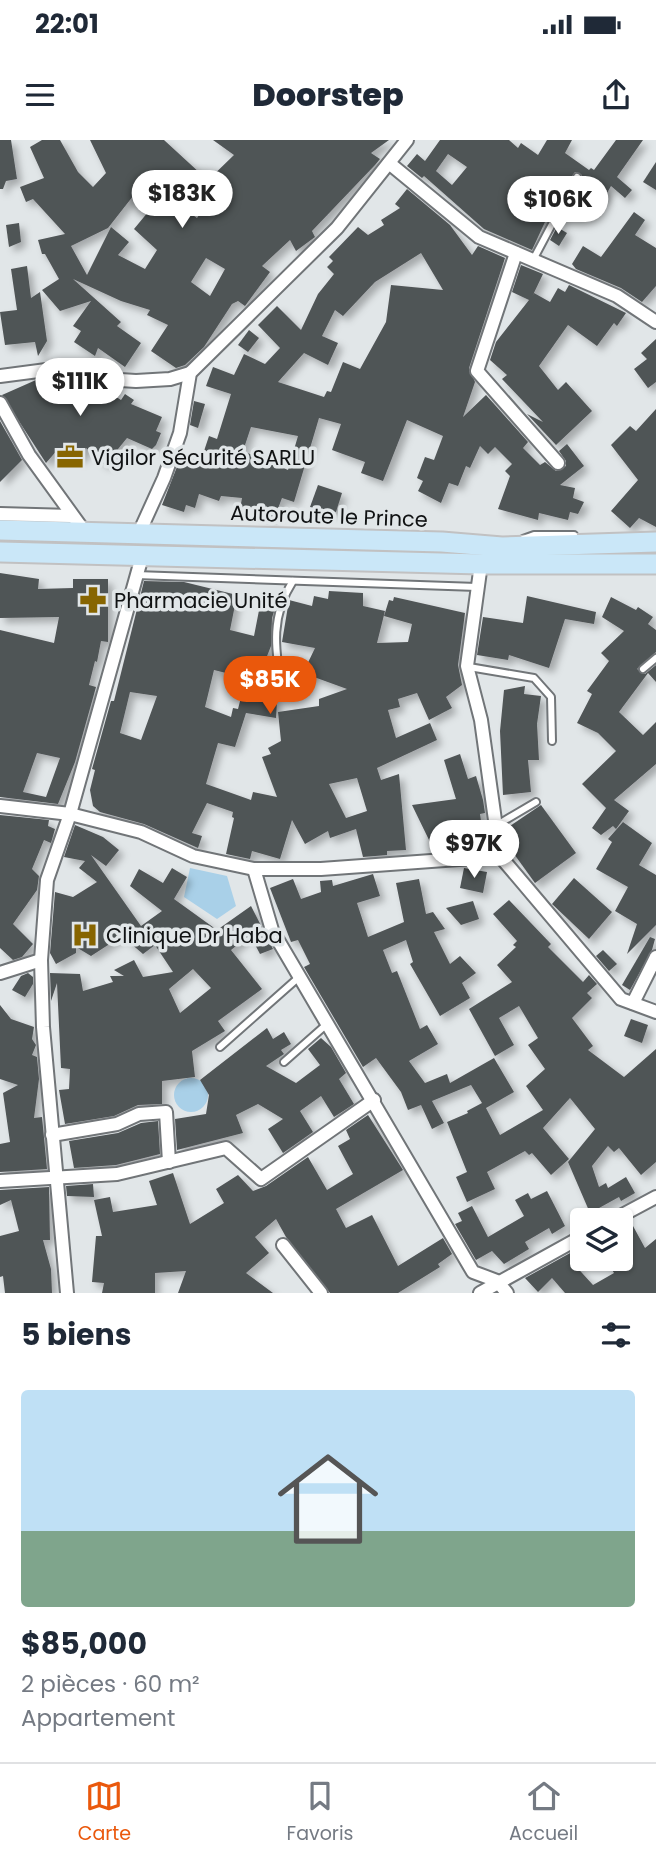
<!DOCTYPE html>
<html lang="fr">
<meta charset="utf-8">
<style>
:root{--surface:#fff;--page:#f6f6f7;--text:#1f2937;--muted:#747a83;--line:#e0e1e3;--accent:#ea580c}
body{margin:0;font-family:Poppins,sans-serif;background:var(--page);color:var(--text);height:100vh;display:flex;flex-direction:column;font-size:26px;white-space:nowrap}
*{box-sizing:border-box;margin:0}
p{font-size:23px;color:var(--muted)}
.icon{flex:none;width:38px;height:38px;fill:none;stroke:currentColor;stroke-width:2;stroke-linecap:round;stroke-linejoin:round}
.map{position:relative;height:1153px;overflow:hidden}
.panel{display:flex;flex-direction:column;background:var(--surface);flex:1}
.panel>*{flex:none}
.buttons{position:absolute;left:570px;top:1068px;display:grid;gap:14px}
.buttons a{display:grid;place-items:center;width:63px;height:63px;border-radius:7px;background:var(--surface);box-shadow:0 2px 5px #0004;font-size:35px}
.price{position:absolute;translate:-50% -60px;padding:0 16px;border-radius:24px;background:#fff;color:#222;font-size:23px;line-height:46px;filter:drop-shadow(0 2px 4px #0008)}
.price::after{content:'';position:absolute;left:50%;top:42px;width:21px;height:16px;margin-left:-10px;background:inherit;clip-path:polygon(0 0,100% 0,50% 100%)}
.price.current{background:var(--accent);color:#fff}
ul{padding:0;list-style:none}
li{display:grid;align-content:center;gap:14px;height:371px;padding:0 21px}
li+li{border-top:2px solid var(--line)}
li span{display:grid;place-items:center;height:217px;border-radius:7px;color:#555}
li>.icon{margin-inline-start:auto}
span .icon{width:126px;height:126px;fill:#fffc;stroke-width:1}
li b{font-size:30px}
h2{display:flex;justify-content:space-between;align-items:center;height:84px;padding:0 21px;font-size:30px}
.status{display:flex;justify-content:space-between;align-items:center;height:49px;padding:0 35px;background:var(--surface);direction:ltr}
.status svg{height:19px;fill:currentColor}
header{display:flex;justify-content:space-between;align-items:center;height:91px;padding:0 21px;background:var(--surface);font-size:32px;font-weight:800}
.dock{display:flex;justify-content:space-around;align-items:center;height:98px;border-top:2px solid var(--line);background:var(--surface);font-size:19px;color:var(--muted)}
.dock a{display:grid;justify-items:center;gap:4px}
.dock .current{color:var(--accent)}
.map>svg:first-child{display:block}
</style>
<div class="status"><b>22:01</b><svg viewBox="0 0 49 12"><path d="M0 12V9h3v3zM5 12V6h3v6zM10 12V3h3v9zM15 12V0h3v12zM26 1h20v11H26zM47 4h2v5h-2z"/></svg></div>
<header><svg class="icon" aria-label="menu" viewBox="0 0 24 24"><path d="M4 6h16M4 12h16M4 18h16"/></svg>Doorstep<svg class="icon" aria-label="share" viewBox="0 0 24 24"><path d="M12 15V3M7 8l5-5 5 5M5 13v7h14v-7"/></svg></header>
<div class="map">
<svg width="656" height="1153" viewBox="0 0 656 1153">
<defs>
<filter id="shadow"><feDropShadow dx="5" dy="5" stdDeviation="3.5" flood-color="#0004"/></filter>
</defs>
<rect width="100%" height="100%" fill="#e1e6e8"/>
<g fill="#a9d0e8">
<polygon points="190,728 227,736 236,766 217,779 184,757"/>
<circle cx="191" cy="955" r="17"/>
</g>
<g fill="#505456" fill-rule="evenodd" filter="url(#shadow)">
<polygon points="0,0 11,0 17,39 6,41 3,49 0,49"/>
<path d="M42,0H60L78,32L93,47L106,33L90,0H164L201,34L178,65L197,78L213,54L202,46L234,15L213,0H389L371,13L380,19L375,25L312,91L315,97L296,111L290,100L262,126L270,132L245,166L238,161L232,164L204,207L185,225L176,228L151,211L168,185L147,175L150,170L121,161L73,139L121,182L117,186L141,203L125,227L98,208L95,216L74,202L81,191L73,186L91,161L60,171L42,150L59,139L45,114H42L38,100L65,94L33,59L26,62L20,47L44,38L30,7ZM137,51L153,66L134,89L157,110L145,129L118,115L129,102L111,87L87,135L71,106L108,88ZM206,118L225,129L210,156L191,142Z"/>
<path d="M440,0H509L518,8L521,3L538,15L547,0H572L565,13L589,30L591,28L594,30L616,0H643L617,37L632,50L625,58L611,46L603,60L579,45L582,35L575,32L557,56L532,110L484,89L424,36L422,38L407,26L417,14L425,21ZM448,14L467,27L452,45L436,31Z"/>
<polygon points="656,22 656,50 643,42"/>
<path d="M407,49L450,85L472,115L478,106L505,118L469,228L475,242L463,277L486,255L528,302L523,308L540,325L545,322L556,331L566,326V321L559,311L567,304L584,326L560,345L575,348L573,358L584,362L578,374L570,372L568,380L539,373L538,380L498,369L510,336L505,331L512,324L495,307L488,314L480,306L470,328L466,326L458,346L449,343L441,363L418,351L423,341L417,338L425,317L434,320L443,296L407,280L383,341L361,333L365,322L332,310L341,284L319,278L294,362L282,358L274,379L240,369L242,358L221,356L219,361L199,354L195,368L186,365L184,372L162,365L182,314L200,323L209,296L217,299L231,254L206,246L213,227L234,235L244,214L265,224L280,208L258,185L277,166L301,190L318,154L334,134L327,127L333,121L329,117L358,87L368,95L384,85L381,80L400,68L395,64ZM421,113L443,150L391,145L386,182L360,229L343,222L331,252L327,251L324,257L278,242L304,213L328,225L338,203L322,196L335,170L343,176L375,142ZM251,287L298,296L288,330L243,311Z"/>
<polygon points="634,72 645,80 635,95 656,108 656,146 642,162 621,148 576,129 572,124 583,106 601,117"/>
<polygon points="19,83 21,102 9,107 6,85"/>
<polygon points="557,87 567,93 559,106 550,100"/>
<polygon points="521,125 543,134 532,157 534,153 550,162 558,148 565,152 569,145 626,173 617,186 614,183 597,206 568,185 539,226 558,250 566,242 592,271 556,305 527,274 543,282 502,239 507,235 490,220 496,202 529,160 512,152"/>
<polygon points="27,126 31,158 40,152 47,201 38,216 35,202 5,205 0,172 17,170 11,129"/>
<polygon points="249,190 259,198 248,212 238,205"/>
<polygon points="656,199 656,242 648,248 634,229 647,219 641,213"/>
<polygon points="68,236 102,248 121,260 125,254 134,260 131,264 162,277 156,291 161,293 156,305 152,309 127,298 105,325 86,308 80,319 59,308 46,323 2,255 36,240"/>
<polygon points="194,261 205,264 198,288 190,285"/>
<polygon points="656,269 656,387 639,378 630,388 611,371 638,340 611,305 630,286 636,291"/>
<polygon points="0,281 22,320 0,342"/>
<polygon points="318,345 342,353 336,372 310,367"/>
<path d="M0,433L39,439L38,449L73,448V439H108V502L101,501L97,522L95,521L89,545L96,547L75,622L58,664L0,657V490L54,503L59,477L0,478ZM37,613L60,618L46,657L23,652Z"/>
<path d="M144,441L184,442L237,455L230,490L254,496L262,455L278,458L272,478L271,506L262,529L271,532L262,558L277,561L276,578L246,573L235,607L218,603L206,644L251,660L253,652L277,657L262,617L271,614L268,608L281,601L278,572L319,566V559L347,549L303,533L315,508L282,502L289,460L312,466L314,456L328,459L329,451L363,453V466L385,471L377,503L408,502L412,484L384,476L389,460L393,461L394,457L465,473L458,525L462,545L446,557L452,568L429,580L417,553L398,559L400,567L388,570L396,598L430,583L437,600L377,628L381,640L399,634L406,710L387,711V715L363,717L356,689L330,698L328,691L305,704L292,680L280,719L252,711L250,719L226,714L234,678L232,677L233,672L207,663L192,693L202,696L198,708L144,684L100,672L93,666L90,650L95,630L92,629L111,561H114ZM214,530L246,538L238,569L233,568L231,577L205,567ZM130,552L157,556L141,600L120,593ZM357,638L367,671L346,678L329,644Z"/>
<polygon points="527,456 596,472 594,484 565,479 549,528 509,515 508,520 477,515 483,477 523,483"/>
<polygon points="611,457 636,470 638,467 653,477 648,484 656,490 656,512 637,529 645,534 656,525 656,542 648,533 619,572 643,595 656,582 656,624 614,660 629,671 616,689 613,686 601,695 592,688 606,668 582,644 616,611 598,593 577,583 592,554 587,551 609,521 601,513 624,491 602,477"/>
<polygon points="525,546 524,554 541,556 537,584 539,620 528,620 531,652 503,655 500,591 504,550"/>
<polygon points="460,614 468,639 476,636 483,660 485,673 480,674 485,708 456,710 456,693 430,702 412,665 456,659 444,620"/>
<polygon points="541,665 576,713 535,743 509,707 507,688"/>
<polygon points="0,675 49,680 48,686 55,689 51,703 44,700 32,729 39,736 37,750 13,784 33,804 22,817 13,820 0,808"/>
<polygon points="623,682 652,703 639,725 656,735 656,785 627,814 637,784 615,771 628,747 596,729 612,702 608,699"/>
<path d="M75,685L103,697L119,710L106,726L91,715L141,786L162,771L130,746L139,729L163,743L172,728L187,737L174,759L217,790L251,766L273,809L260,814L250,795L231,810L262,849L218,881L225,891L192,911L195,937L162,941V964L138,965L114,976L65,984L59,950L69,949L70,929L61,928L57,843L51,861L50,833L80,834L83,851L113,842L110,836H124L114,830L134,820L143,837L173,832L155,805L143,814L122,796L91,816L76,807V813L56,824L50,813L55,752L73,757L97,742L79,728L85,721L64,717ZM193,829L211,848L180,873L169,849Z"/>
<polygon points="464,728 487,732 483,753 460,748"/>
<polygon points="373,734 380,756 357,763 368,797 404,782 396,743 419,739 426,774 433,772 445,789 434,792 450,824 460,816 476,833 462,843 470,858 440,876 410,824 413,822 406,800 383,810 392,833 397,831 420,889 427,885 438,904 409,921 425,943 447,934 450,943 494,918 514,952 486,968 500,995 543,970 526,946 545,929 528,905 538,898 519,866 499,878 514,905 495,916 469,869 512,842 497,825 516,807 513,805 517,801 493,774 509,760 551,804 548,807 583,842 589,835 597,844 587,853 592,858 572,878 593,906 588,910 624,937 656,909 656,1022 641,1035 619,1008 614,1012 608,1006 592,1026 599,1047 606,1043 608,1048 626,1037 635,1053 621,1061 619,1057 590,1073 568,1022 595,989 570,958 543,988 569,1019 551,1035 532,1013 529,1015 525,1011 487,1032 495,1049 467,1062 456,1037 467,1032 447,982 468,973 467,971 482,963 471,945 432,961 444,983 432,989 421,965 408,970 401,952 376,918 363,927 304,827 310,824 298,800 291,802 270,748 293,739 301,759 321,752 320,741 332,740 333,746"/>
<polygon points="574,738 612,772 589,799 552,764"/>
<polygon points="473,761 479,779 461,785 446,768"/>
<polygon points="650,797 655,799 652,810 630,850 622,845"/>
<polygon points="603,810 617,824 609,831 596,816"/>
<polygon points="28,833 33,837 33,844 25,857 12,850 21,836"/>
<polygon points="0,865 11,879 34,887 32,899 36,905 32,915 37,917 39,939 34,978 42,977 47,1029 0,1032 0,1004 10,1002 3,953 18,945 0,939"/>
<polygon points="631,879 648,885 642,903 624,896"/>
<polygon points="267,888 273,899 284,892 291,904 281,910 284,914 266,926 296,943 320,925 308,909 321,898 331,907 346,933 339,939 354,964 334,977 321,956 300,971 313,992 283,1013 268,989 283,979 258,964 236,975 243,993 177,1010 175,979 206,974 209,955 200,940"/>
<polygon points="368,975 403,1030 336,1069 346,1088 372,1075 398,1126 443,1098 452,1114 438,1124 440,1127 398,1153 330,1153 286,1097 276,1079 255,1097 269,1113 246,1133 273,1153 178,1153 186,1131 155,1133 155,1153 102,1153 104,1143 92,1142 96,1096 102,1096 94,1060 110,1057 113,1072 157,1065 149,1041 173,1033 190,1084 224,1063 216,1049 238,1035 253,1051 266,1046 308,1017 327,1050 353,1034 338,1006 350,999 346,990"/>
<polygon points="158,981 160,1014 116,1025 74,1028 69,1001 118,993 141,983"/>
<polygon points="93,1044 94,1057 67,1056 66,1046"/>
<polygon points="49,1047 50,1100 43,1100 51,1129 52,1153 5,1153 3,1136 0,1137 0,1096 19,1091 11,1060 0,1065 0,1050"/>
<polygon points="547,1051 565,1086 552,1094 549,1088 525,1102 529,1109 504,1124 492,1111 476,1120 455,1084 462,1081 458,1073 472,1066 488,1097 524,1076 515,1060 528,1053 531,1059"/>
<polygon points="633,1086 645,1108 656,1099 656,1153 565,1153 552,1138 538,1152 525,1138 581,1107 583,1116 572,1122 593,1145 614,1133 605,1118 621,1118 621,1112 630,1107 622,1091"/>
</g>
<g fill="none" stroke-linecap="round" stroke-linejoin="round">
<defs>
<g id="lane">
<polyline points="533,120 577,37"/>
<polyline points="523,399 534,395 574,395"/>
<polyline points="136,435 477,447"/>
<polyline points="469,527 534,538 551,557 552,601"/>
<polyline points="643,529 656,518"/>
<path d="M282,546C274,508 271,475 293,441"/>
<polyline points="497,685 536,662"/>
<polyline points="220,907 298,838"/>
<polyline points="284,922 327,884"/>
</g>
<g id="street">
<polyline points="389,23 479,97 617,156 656,182"/>
<polyline points="516,113 477,231 558,323"/>
<polyline points="0,236 69,227 104,239 136,241 170,239 190,233"/>
<polyline points="0,263 29,315 84,391"/>
<polyline points="0,374 71,376"/>
<polyline points="139,393 164,338 180,293 190,233 337,88 407,0"/>
<polyline points="481,424 467,526 481,580 500,716 621,859 656,872"/>
<polyline points="0,666 70,674 141,692 193,716 254,729 321,729 500,716"/>
<polyline points="254,729 272,790 473,1132 497,1141 507,1153"/>
<polyline points="0,833 41,820"/>
<polyline points="633,863 656,817"/>
<polyline points="52,995 117,984 139,974 166,972 169,1022"/>
<polyline points="0,1041 117,1034 226,1008 261,1039 374,960"/>
<polyline points="613,1080 656,1057"/>
<polyline points="283,1105 321,1153"/>
<polyline points="67,1153 43,887 41,820 47,740 70,674 143,413"/>
<polyline points="480,1153 583,1096"/>
</g>
<g id="primary">
<polyline points="0,390 442,402 502,407 656,402"/>
<polyline points="0,412 481,424 656,424"/>
</g>
</defs>
<use href="#lane" stroke="#717578" stroke-width="10"/>
<use href="#street" stroke="#717578" stroke-width="16"/>
<use href="#primary" stroke="#c1c1c2" stroke-width="23"/>
<use href="#lane" stroke="#fff" stroke-width="6"/>
<use href="#street" stroke="#fff" stroke-width="12"/>
<use href="#primary" stroke="#cae7f8" stroke-width="19"/>
</g>
<defs>
<symbol id="office-bare" viewBox="-9 -9 18 18"><path d="M-6-3h4V-5.5h4V-3h4V5H-6ZM-1-4.5V-3h2v-1.5ZM-6 0V1H6V0Z" fill="#876500" stroke="#e1e6e8" stroke-width="2.5" paint-order="stroke"/></symbol>
<symbol id="pharmacy-bare" viewBox="-9 -9 18 18"><path d="M-2-6h4v4h4v4h-4v4h-4v-4h-4v-4h4Z" fill="#876500" stroke="#e1e6e8" stroke-width="2.5" paint-order="stroke"/></symbol>
<symbol id="hospital-bare" viewBox="-9 -9 18 18"><path d="M-5-5h3v3.5h4V-5h3V5h-3V1.5h-4V5h-3Z" fill="#876500" stroke="#e1e6e8" stroke-width="2.5" paint-order="stroke"/></symbol>
</defs>
<g fill-rule="evenodd">
<use href="#office-bare" x="51" y="298" width="38" height="38"/>
<use href="#pharmacy-bare" x="74" y="441" width="38" height="38"/>
<use href="#hospital-bare" x="66" y="776" width="38" height="38"/>
</g>
<g text-anchor="middle" dominant-baseline="central" stroke-width="7" stroke-linejoin="round" paint-order="stroke">
<g font-size="21" fill="#101213" stroke="#e1e6e8" text-anchor="start">
<text x="91" y="317">Vigilor Sécurité SARLU</text>
<text x="114" y="460">Pharmacie Unité</text>
<text x="106" y="795">Clinique Dr Haba</text>
</g>
<g font-size="21" fill="#101213" stroke="#e1e6e8">
<text transform="translate(329 376) rotate(2)">Autoroute le Prince</text>
</g>
</g>
</svg>
<div class="buttons">
<a><svg class="icon" aria-label="layers" viewBox="0 0 24 24"><path d="M12 4l9 5-9 5-9-5zM3 14l9 5 9-5"/></svg></a>
</div>
<b class="price" style="left:182px;top:90px">$183K</b>
<b class="price" style="left:558px;top:96px">$106K</b>
<b class="price" style="left:80px;top:278px">$111K</b>
<b class="price current" style="left:270px;top:576px">$85K</b>
<b class="price" style="left:474px;top:740px">$97K</b>
</div>
<section class="panel">
<h2>5 biens<svg class="icon" aria-label="filters" viewBox="0 0 24 24"><path d="M4 7h16M4 17h16"/><circle cx="9" cy="7" r="2"/><circle cx="15" cy="17" r="2"/></svg></h2>
<ul>
<li><span style="background:linear-gradient(#bfe0f5 65%,#7fa58c 0)"><svg class="icon" aria-label="home" viewBox="0 0 24 24"><path d="M3 11l9-7 9 7M6 9v11h12V9"/></svg></span><div><b>$85,000</b><p>2 pièces · 60 m²</p><p>Appartement</p></div></li>
</ul>
</section>
<nav class="dock">
<a class="current"><svg class="icon" aria-label="map" viewBox="0 0 24 24"><path d="M3 6l6-2 6 2 6-2v14l-6 2-6-2-6 2zM9 4v14M15 6v14"/></svg>Carte</a>
<a><svg class="icon" aria-label="saved" viewBox="0 0 24 24"><path d="M7 4h10v16l-5-4-5 4z"/></svg>Favoris</a>
<a><svg class="icon" aria-label="home" viewBox="0 0 24 24"><path d="M3 11l9-7 9 7M6 9v11h12V9"/></svg>Accueil</a>
</nav>
